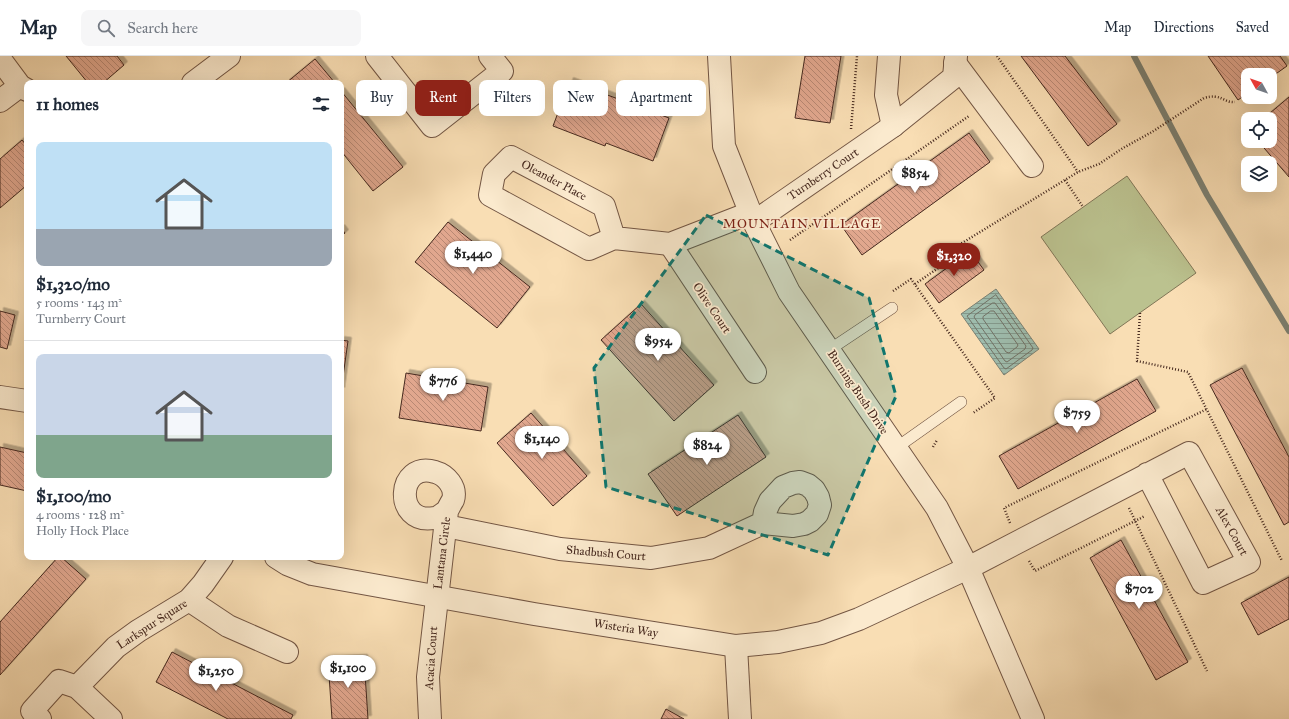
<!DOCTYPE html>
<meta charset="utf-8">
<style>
:root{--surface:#fff;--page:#f6f6f7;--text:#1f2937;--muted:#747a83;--line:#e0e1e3;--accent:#8f2418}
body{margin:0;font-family:"IM FELL Great Primer",serif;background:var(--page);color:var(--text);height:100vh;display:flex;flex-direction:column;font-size:15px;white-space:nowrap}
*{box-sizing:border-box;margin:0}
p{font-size:13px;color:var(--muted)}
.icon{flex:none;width:22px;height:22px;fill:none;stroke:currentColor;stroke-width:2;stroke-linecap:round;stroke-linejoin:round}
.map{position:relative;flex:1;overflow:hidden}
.panel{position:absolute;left:24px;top:24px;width:320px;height:480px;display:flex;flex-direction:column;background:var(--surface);border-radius:8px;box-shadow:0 4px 16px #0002}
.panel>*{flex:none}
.banner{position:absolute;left:356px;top:24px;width:380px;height:36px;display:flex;gap:8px}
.needle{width:26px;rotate:310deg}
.tools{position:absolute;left:1241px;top:12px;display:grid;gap:8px}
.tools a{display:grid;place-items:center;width:36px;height:36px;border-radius:8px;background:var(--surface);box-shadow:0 4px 16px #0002;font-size:20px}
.price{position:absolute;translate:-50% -34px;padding:0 9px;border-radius:14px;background:#fff;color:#222;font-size:13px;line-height:26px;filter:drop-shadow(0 1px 2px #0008)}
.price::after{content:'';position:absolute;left:50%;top:24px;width:12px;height:9px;margin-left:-6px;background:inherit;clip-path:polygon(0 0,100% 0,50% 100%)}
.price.selected{background:var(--accent);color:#fff}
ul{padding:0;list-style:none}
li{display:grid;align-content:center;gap:8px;height:212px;padding:0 12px}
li+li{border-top:1px solid var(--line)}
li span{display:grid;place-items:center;height:124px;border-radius:8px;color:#555}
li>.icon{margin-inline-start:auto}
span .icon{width:72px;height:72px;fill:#fffc;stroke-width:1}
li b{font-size:17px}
h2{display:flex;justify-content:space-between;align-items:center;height:48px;padding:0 12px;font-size:17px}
.chip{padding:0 14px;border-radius:8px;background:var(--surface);box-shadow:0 4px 16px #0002;font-size:14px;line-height:36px}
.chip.selected{background:var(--accent);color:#fff}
header{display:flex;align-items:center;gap:24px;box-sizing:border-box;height:56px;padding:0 20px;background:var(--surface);border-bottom:1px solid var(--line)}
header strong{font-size:19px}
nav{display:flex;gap:22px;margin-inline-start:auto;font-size:14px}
.search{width:280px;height:36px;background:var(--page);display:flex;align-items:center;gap:10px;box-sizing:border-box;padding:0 14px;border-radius:8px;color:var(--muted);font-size:15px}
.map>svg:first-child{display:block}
</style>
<header>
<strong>Map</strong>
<div class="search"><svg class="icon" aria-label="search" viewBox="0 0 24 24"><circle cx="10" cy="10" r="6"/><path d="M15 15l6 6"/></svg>Search here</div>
<nav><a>Map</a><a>Directions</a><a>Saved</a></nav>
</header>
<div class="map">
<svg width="1289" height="663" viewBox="0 0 1289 663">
<defs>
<pattern id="water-rules" width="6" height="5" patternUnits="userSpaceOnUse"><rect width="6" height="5" fill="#9ebcad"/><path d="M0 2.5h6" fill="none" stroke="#83998c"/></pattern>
<pattern id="building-back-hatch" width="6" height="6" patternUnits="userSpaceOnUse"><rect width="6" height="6" fill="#e1a78e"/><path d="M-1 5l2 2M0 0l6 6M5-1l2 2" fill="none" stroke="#b88873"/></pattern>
<filter id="shadow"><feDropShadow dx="3.5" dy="-3.5" stdDeviation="0" flood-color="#0004"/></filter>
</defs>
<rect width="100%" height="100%" fill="#f9deb4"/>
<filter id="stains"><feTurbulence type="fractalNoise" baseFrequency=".005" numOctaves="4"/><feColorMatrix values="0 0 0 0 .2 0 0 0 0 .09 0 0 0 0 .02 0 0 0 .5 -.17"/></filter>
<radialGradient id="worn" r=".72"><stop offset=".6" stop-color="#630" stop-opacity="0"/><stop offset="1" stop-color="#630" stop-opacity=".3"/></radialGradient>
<polygon fill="#bbc28f" stroke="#807657" points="1127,120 1196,217 1110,278 1041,181"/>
<polygon fill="url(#water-rules)" stroke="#7b8174" points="996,233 1039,293 1004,319 961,258"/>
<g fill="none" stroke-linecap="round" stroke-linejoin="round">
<g stroke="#727266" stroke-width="1">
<polygon points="996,239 1033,292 1032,294 1006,313 1004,312 967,260 994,240"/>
<polygon points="993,247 995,247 1026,290 1025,293 1007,306 1005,305 974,261 975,259"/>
<polygon points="991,255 994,255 1018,289 1017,291 1009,297 1006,296 983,263 983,261"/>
</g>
<polyline stroke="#7b8174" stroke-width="6" points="1134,0 1207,139 1289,275"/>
</g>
<g fill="url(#building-back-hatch)" stroke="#46291f" filter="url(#shadow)">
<polygon points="66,0 117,0 124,9 103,27 88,27"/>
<polygon points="805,0 841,0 830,67 795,62"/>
<polygon points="1021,0 1065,0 1117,68 1088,90"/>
<polygon points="1208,0 1280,0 1287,10 1270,22 1270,19 1248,19 1248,37 1238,44"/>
<polygon points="315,3 335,27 286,27"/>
<polygon points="570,25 669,62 653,105 606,87 605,90 553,70"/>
<polygon points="341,35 403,111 373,135 341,95"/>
<polygon points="1289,41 1289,121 1258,85 1270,85 1270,63 1263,63"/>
<polygon points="969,77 990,106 862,199 841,169"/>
<polygon points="22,84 27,90 27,129 0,152 0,103"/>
<polygon points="448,166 530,231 497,272 415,206"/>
<polygon points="341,172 345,177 341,181"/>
<polygon points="970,195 984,214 939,247 925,228"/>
<polygon points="641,248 714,329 674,365 601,284"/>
<polygon points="0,255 15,259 7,293 0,291"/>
<polygon points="341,284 348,285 341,335"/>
<polygon points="1242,312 1289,401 1289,466 1284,469 1210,329"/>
<polygon points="406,317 488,331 481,375 399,362"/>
<polygon points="1137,323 1156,355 1018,433 999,400"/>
<polygon points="531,357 587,420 553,450 497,387"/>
<polygon points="738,359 766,401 677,460 648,418"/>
<polygon points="0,391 27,397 27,435 0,429"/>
<polygon points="1121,484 1188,606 1156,624 1090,502"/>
<polygon points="58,501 61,501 86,523 0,619 0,566"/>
<polygon points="1289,521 1289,563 1258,579 1241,547"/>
<polygon points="172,596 293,659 291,663 228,663 156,626"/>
<polygon points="364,602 368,663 332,663 328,604"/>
<polygon points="666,653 684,663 661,663"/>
</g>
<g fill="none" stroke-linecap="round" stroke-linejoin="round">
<defs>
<g id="service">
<polyline points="829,294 892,252"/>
<polyline points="896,392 961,346"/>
</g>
<g id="minor">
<polyline points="377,0 432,70 502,15 490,0"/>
<polyline points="719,0 724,90 754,166 789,236 937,452 968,512 1033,663"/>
<polyline points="889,0 886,39 893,70 954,21 956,0"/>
<polyline points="0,3 20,30 27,34"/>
<polyline points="955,7 1032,110"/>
<polyline points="193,27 229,0"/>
<polyline points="0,45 20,30"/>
<polyline points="754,166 893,70"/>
<polyline points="614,182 604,150 511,101 494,118 490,139 589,193 614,182 670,188 750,157"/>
<polyline points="670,188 755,316"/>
<polyline points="0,341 27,345"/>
<polyline points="446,470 560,493 651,502 709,492 763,467 793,470 804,468 810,465 817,458 820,449 818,441 814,434 808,429 800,426 793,427 783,431 770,445 765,456 763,467"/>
<polyline points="276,501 287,508 312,518 534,558 736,590 778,586 821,577 859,563 968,512 1189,397 1249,506 1203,527 1147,418"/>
<polyline points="189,544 228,570 287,596"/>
<polyline points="736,590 740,663"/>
<polyline points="77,631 116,591 138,575 189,544 203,528 222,501"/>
<polyline points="40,663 32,655 59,625 77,631 111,663"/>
<path d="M430,663L428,621L447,455C443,457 439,462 434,462C393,469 397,404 435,416C446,419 457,431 453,444C451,447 449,451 447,455"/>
</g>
</defs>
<use href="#service" stroke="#735644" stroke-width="12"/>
<use href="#minor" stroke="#735644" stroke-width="24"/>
<g stroke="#46291f" stroke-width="2.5" stroke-dasharray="1 2" stroke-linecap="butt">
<polyline points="997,0 1078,116"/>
<polyline points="851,73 857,0"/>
<polyline points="1065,124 1083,151"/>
<polyline points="790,184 969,60"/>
<path d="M915,228L947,206L945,202L949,195L1078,116L1099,108L1123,92L1152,76L1204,42C1222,37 1223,47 1235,46"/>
<polyline points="893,235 911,223 995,342 973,357"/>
<polyline points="1140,257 1137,305 1188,316 1282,505"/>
<polyline points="933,391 937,384"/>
<polyline points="1129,452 1207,615"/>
<polyline points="1010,467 1004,452 1207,353"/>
<polyline points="1029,505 1035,515 1145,460"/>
</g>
<use href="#service" stroke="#fbeace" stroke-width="11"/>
<use href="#minor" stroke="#fbeace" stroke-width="22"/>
</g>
<path fill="#0f766e" fill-opacity="0.2" stroke="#0f766e" stroke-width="3" stroke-dasharray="8 5" stroke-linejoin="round" d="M706,159L869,242L896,340L828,499L606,431L594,312Z"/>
<g text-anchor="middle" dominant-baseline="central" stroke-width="3.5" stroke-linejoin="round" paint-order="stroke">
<g font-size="12" fill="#46291f" stroke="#fbeace">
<text transform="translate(823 118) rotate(-34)">Turnberry Court</text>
<text transform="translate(554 124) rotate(28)">Oleander Place</text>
<text transform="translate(712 252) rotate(56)">Olive Court</text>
<text transform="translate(858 336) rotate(56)">Burning Bush Drive</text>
<text transform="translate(1232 475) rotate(61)">Alex Court</text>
<text transform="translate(442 497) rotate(-83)">Lantana Circle</text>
<text transform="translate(606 497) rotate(5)">Shadbush Court</text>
<text transform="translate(152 568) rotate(-33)">Larkspur Square</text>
<text transform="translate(626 572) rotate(9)">Wisteria Way</text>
<text transform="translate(431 602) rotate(-86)">Acacia Court</text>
</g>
<g font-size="13" letter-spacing="1" fill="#7a1f14" stroke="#fbeace">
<text x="802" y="168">MOUNTAIN VILLAGE</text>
</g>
</g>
<rect width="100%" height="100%" filter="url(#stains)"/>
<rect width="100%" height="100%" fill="url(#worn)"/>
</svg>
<div class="tools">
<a><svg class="needle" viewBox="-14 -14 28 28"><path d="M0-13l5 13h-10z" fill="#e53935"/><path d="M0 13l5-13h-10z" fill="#747a83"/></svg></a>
<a><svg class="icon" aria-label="locate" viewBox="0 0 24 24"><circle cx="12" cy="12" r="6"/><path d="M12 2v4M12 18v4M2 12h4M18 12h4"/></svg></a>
<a><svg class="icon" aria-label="layers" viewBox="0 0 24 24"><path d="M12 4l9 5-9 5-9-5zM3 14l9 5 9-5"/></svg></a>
</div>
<b class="price" style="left:915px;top:138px">$854</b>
<b class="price" style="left:473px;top:219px">$1,440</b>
<b class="price selected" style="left:954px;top:221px">$1,320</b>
<b class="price" style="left:658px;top:306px">$954</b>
<b class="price" style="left:443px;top:346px">$776</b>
<b class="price" style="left:1077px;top:378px">$759</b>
<b class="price" style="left:542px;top:404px">$1,140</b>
<b class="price" style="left:707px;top:410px">$824</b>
<b class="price" style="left:1139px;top:554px">$702</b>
<b class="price" style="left:348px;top:633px">$1,100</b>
<b class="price" style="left:216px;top:636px">$1,250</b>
<div class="banner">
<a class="chip">Buy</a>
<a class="chip selected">Rent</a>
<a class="chip">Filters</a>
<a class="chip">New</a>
<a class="chip">Apartment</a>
</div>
<section class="panel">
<h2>11 homes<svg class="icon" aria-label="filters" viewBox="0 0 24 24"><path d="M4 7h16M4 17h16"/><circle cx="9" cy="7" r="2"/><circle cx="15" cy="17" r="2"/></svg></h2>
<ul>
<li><span style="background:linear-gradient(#bfe0f5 70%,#9aa5b1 0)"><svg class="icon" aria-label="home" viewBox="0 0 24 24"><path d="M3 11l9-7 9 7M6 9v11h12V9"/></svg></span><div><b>$1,320/mo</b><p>5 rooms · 143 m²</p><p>Turnberry Court</p></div></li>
<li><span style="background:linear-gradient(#c9d6e8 65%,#7fa58c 0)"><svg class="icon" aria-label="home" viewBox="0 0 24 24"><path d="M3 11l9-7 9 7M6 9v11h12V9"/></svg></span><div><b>$1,100/mo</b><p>4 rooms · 128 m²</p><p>Holly Hock Place</p></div></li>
</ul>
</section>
</div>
